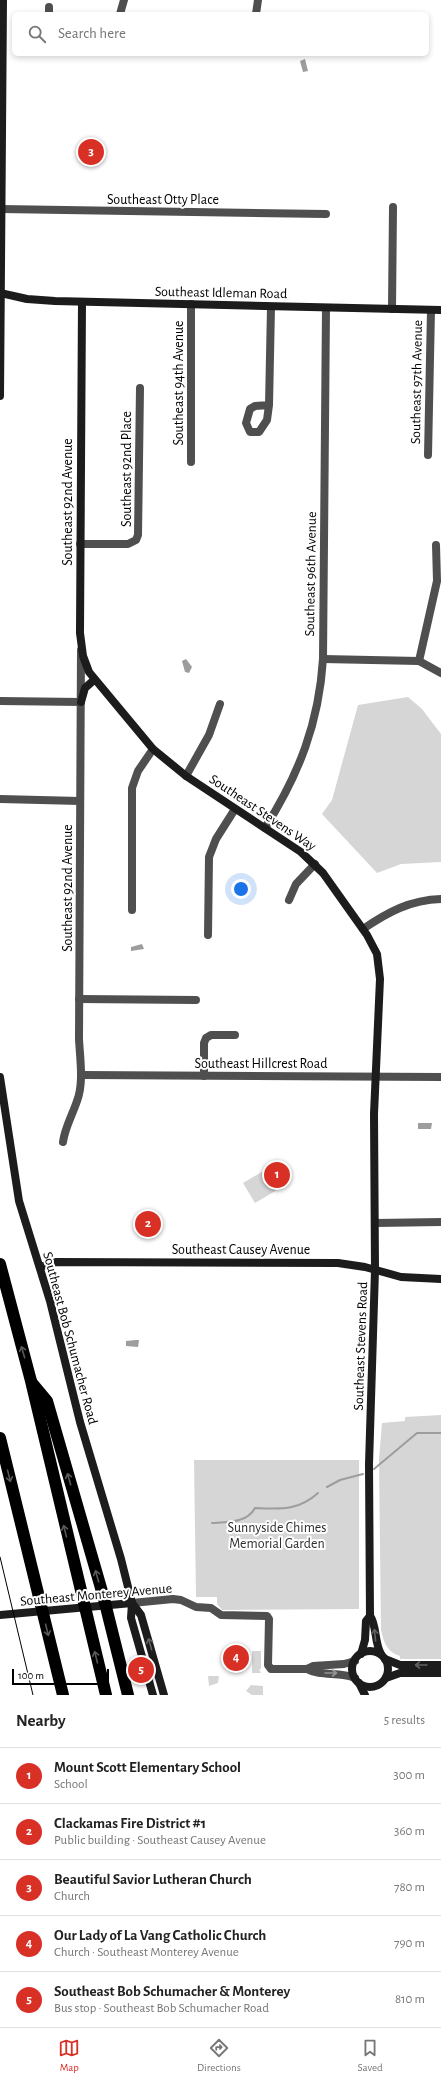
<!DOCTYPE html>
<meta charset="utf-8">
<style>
:root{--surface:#fff;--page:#f2f2f2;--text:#222;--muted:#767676;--line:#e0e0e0;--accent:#d93025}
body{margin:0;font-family:"Alegreya Sans",sans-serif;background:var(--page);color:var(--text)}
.scale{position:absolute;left:12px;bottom:10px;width:97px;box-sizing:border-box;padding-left:4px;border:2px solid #000;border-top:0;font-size:11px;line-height:14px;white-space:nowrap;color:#000;-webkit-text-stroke:3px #fff;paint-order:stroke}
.you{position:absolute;left:241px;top:889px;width:14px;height:14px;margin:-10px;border:3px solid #fff;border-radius:50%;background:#1a73e8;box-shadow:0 0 0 6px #1a73e833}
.badge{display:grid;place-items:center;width:26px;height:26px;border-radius:50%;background:var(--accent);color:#fff;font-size:13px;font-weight:700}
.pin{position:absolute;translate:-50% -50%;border:2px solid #fff;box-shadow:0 1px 4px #0006}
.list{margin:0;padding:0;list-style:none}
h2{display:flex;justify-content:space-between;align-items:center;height:52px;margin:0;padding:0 16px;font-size:17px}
h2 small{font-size:13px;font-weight:400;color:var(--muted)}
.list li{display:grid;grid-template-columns:26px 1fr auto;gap:12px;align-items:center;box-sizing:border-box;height:56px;padding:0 16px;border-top:1px solid var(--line)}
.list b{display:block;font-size:15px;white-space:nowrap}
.list p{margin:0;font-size:13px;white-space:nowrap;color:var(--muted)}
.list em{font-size:13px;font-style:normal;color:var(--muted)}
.icon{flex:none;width:22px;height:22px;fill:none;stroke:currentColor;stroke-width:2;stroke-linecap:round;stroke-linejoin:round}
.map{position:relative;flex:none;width:441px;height:1695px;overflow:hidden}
.search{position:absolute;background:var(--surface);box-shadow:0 2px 6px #0003;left:12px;right:12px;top:12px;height:44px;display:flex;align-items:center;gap:10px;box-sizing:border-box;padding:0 14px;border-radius:6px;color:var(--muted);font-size:15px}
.sheet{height:332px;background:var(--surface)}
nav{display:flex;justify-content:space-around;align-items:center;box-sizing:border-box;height:56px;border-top:1px solid var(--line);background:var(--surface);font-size:11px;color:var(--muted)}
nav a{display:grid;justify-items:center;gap:2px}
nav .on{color:var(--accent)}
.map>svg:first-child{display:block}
.green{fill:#d6d6d6}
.water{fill:#9d9d9d}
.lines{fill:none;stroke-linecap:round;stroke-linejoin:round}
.stream{stroke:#9d9d9d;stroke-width:2}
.street{stroke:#4f4f4f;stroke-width:8}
.secondary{stroke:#1c1c1c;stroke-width:8}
.highway{stroke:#000;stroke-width:12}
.tram{stroke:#000;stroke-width:1}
.oneway{stroke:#595959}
.oneway2{stroke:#606060}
.oneway3{stroke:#959595}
.labels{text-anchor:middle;stroke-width:4;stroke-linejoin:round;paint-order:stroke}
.street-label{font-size:14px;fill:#000;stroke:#fff}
.park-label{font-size:14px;fill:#2d2d2d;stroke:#fff}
</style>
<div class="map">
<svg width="441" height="1695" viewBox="0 0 441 1695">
<rect width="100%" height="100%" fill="#fff"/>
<g class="green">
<polygon points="408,697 422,709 441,734 441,862 401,864 377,873 322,814 332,800 358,705"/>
<polygon points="265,1170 277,1190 255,1203 243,1183"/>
<path d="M441 1415V1659H400V1656C387 1652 384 1643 381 1630L379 1459 382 1423 405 1421V1417Z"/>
<polygon points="194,1460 359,1460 359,1609 222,1610 217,1604 217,1597 196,1597"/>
<polygon points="261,1651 261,1669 259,1669 261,1673 252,1673 252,1651"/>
<polygon points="208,1676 219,1676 218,1683 209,1686"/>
<polygon points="251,1685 263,1686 263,1695 252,1695 246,1691"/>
</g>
<g class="water">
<polygon points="305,59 308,71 303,72 300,61"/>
<polygon points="186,659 192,667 189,673 185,672 182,661"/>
<polygon points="142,944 144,949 131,951 131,947"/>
<polygon points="418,1123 432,1123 431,1129 418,1129"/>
<polygon points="136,1340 139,1340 138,1347 126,1346 126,1341"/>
</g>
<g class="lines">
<g class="stream">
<polyline points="374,1469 417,1433 441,1433"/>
<polyline points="327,1487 340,1480 363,1474"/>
<path d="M212 1523C228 1522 247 1523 255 1508 281 1509 298 1511 318 1493"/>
</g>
<g class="street">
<polyline points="49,7 49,14"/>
<polyline points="120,14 124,0"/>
<polyline points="256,14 258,0"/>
<polyline points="1,209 326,214"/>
<polyline points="392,309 393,207"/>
<polyline points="269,405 255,406 250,409 246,423 250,432 259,432 267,420 269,405 271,307"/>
<polyline points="428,455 431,310"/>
<polyline points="191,462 191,304"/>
<polyline points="80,544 128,544 136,540 138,535 140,388"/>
<polyline points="323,659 419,661 441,673"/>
<polyline points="419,661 437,581 436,545"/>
<polyline points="0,701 81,702"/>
<polyline points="186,776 209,735 220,704"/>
<polyline points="0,799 80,801"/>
<path d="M265 828C299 774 319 723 323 659L326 308"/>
<polyline points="289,900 296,884 315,864"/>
<polyline points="132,910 132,788 138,771 153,749"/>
<path d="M363 929C388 912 410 900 441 899"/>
<polyline points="208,935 209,857 216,839 235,809"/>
<polyline points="79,999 196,1000"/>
<polyline points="81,1075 441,1077"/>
<polyline points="204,1076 204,1043 206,1038 211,1035 235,1035"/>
<path d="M63 1142C65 1127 72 1116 77 1101 84 1083 80 1059 79 1039L81 650"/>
<polyline points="376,1223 441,1222"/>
<polyline points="132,1603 173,1599 181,1600 196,1607 211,1608 221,1615 267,1616 269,1619 268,1665 271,1669 307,1669 313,1666 344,1664 355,1661"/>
<path d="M307 1669C321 1677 339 1671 355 1678"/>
</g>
<g class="secondary">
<polyline points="0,293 27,299 55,301 441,310"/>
<path d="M82 302 80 633 83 656 89 672 153 749 186 776 301 852 323 873 367 935 377 954 380 979 374 1114 375 1270 369 1464 370 1616C377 1625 374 1642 381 1654"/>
<polyline points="0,396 3,0"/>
<polyline points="81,702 85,688 94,680"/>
<polyline points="0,1077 19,1201 50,1301 80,1422 121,1559 132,1603 131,1618 153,1695"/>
<polyline points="40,1267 56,1262 338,1263 365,1267 401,1277 441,1279"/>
<polyline points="132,1603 141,1615 164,1695"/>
<polyline points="0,1615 132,1603"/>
<circle cx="370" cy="1669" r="18"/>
<polyline points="361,1654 365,1640 366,1621 370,1616"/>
<polyline points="385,1659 400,1665 441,1665"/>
<polyline points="386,1678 400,1673 441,1673"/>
<polyline points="359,1683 365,1695"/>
</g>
<g class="highway">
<polyline points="0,1264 31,1381 106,1695"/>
<polyline points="32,1383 47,1401 103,1595 128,1695"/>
<polyline points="0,1438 63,1695"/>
</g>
<polyline class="tram" points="0,1557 33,1695"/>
</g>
<defs><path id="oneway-shaft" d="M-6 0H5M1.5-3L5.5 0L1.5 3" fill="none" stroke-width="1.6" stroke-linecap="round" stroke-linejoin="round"/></defs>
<g class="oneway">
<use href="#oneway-shaft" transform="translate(23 1352) rotate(-106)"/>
<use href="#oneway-shaft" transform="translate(9 1476) rotate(76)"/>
<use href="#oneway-shaft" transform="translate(69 1479) rotate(-106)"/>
<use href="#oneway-shaft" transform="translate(65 1531) rotate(-104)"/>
<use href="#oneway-shaft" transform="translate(97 1576) rotate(-106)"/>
<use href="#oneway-shaft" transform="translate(47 1630) rotate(76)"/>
<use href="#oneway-shaft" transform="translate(96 1657) rotate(-104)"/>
</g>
<g class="oneway2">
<use href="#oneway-shaft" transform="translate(375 1635) rotate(-96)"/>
<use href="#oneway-shaft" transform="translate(150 1644) rotate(-106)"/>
<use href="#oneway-shaft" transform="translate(421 1665) rotate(180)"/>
</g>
<use class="oneway3" href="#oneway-shaft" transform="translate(331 1673)"/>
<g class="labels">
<g class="street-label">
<text x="163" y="204">Southeast Otty Place</text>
<text transform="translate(221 292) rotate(1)" y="5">Southeast Idleman Road</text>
<text transform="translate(416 382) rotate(-89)" y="5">Southeast 97th Avenue</text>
<text transform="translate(178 383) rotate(-90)" y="5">Southeast 94th Avenue</text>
<text transform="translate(126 469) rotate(-90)" y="5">Southeast 92nd Place</text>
<text transform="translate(67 502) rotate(-90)" y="5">Southeast 92nd Avenue</text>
<text transform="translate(310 574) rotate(-89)" y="5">Southeast 96th Avenue</text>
<text transform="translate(263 812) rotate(34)" y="5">Southeast Stevens Way</text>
<text transform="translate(67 888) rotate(-90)" y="5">Southeast 92nd Avenue</text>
<text x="261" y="1068">Southeast Hillcrest Road</text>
<text x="241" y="1254">Southeast Causey Avenue</text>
<text transform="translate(71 1338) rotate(75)" y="5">Southeast Bob Schumacher Road</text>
<text transform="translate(360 1346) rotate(-88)" y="5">Southeast Stevens Road</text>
<text transform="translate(96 1594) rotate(-5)" y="5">Southeast Monterey Avenue</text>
</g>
<g class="park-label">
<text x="277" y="1532">Sunnyside Chimes<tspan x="277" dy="16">Memorial Garden</tspan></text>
</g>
</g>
</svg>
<div class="scale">100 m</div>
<div class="you"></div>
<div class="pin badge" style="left:277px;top:1175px">1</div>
<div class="pin badge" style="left:148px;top:1224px">2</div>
<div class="pin badge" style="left:91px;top:152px">3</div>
<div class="pin badge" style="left:236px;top:1658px">4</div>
<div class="pin badge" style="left:141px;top:1670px">5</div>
<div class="search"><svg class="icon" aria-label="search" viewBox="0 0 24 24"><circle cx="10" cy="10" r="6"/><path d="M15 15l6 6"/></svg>Search here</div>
</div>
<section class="sheet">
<h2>Nearby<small>5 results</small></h2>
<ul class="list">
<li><span class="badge">1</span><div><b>Mount Scott Elementary School</b><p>School</p></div><em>300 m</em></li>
<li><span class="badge">2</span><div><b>Clackamas Fire District #1</b><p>Public building · Southeast Causey Avenue</p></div><em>360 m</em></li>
<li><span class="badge">3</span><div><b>Beautiful Savior Lutheran Church</b><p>Church</p></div><em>780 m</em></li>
<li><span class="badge">4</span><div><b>Our Lady of La Vang Catholic Church</b><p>Church · Southeast Monterey Avenue</p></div><em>790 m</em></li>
<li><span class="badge">5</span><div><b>Southeast Bob Schumacher &amp; Monterey</b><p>Bus stop · Southeast Bob Schumacher Road</p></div><em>810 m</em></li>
</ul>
</section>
<nav>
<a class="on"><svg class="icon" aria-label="map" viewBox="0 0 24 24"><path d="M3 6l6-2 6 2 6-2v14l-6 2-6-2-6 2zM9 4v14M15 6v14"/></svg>Map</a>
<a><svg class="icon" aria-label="directions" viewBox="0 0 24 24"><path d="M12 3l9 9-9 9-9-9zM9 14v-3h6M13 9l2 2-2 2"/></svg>Directions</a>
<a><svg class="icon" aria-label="saved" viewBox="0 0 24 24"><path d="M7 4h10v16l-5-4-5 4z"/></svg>Saved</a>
</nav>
